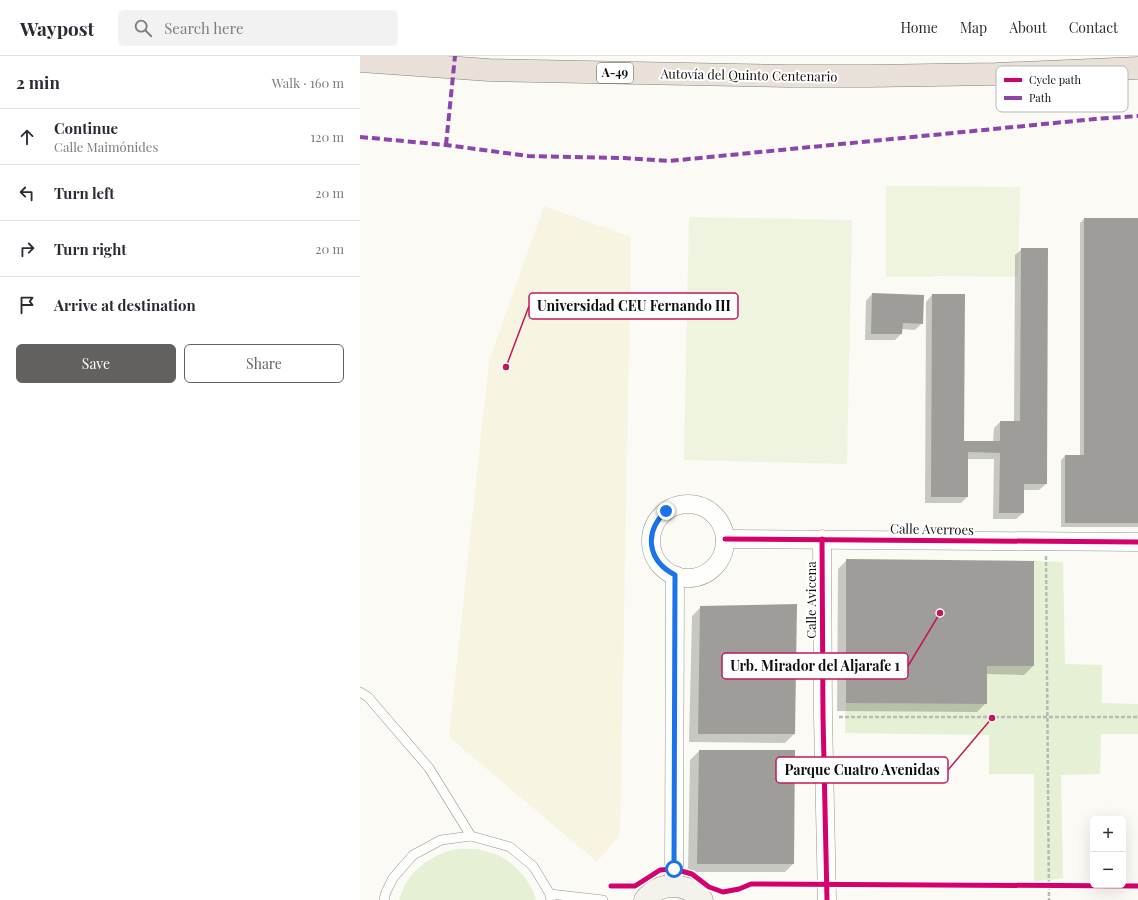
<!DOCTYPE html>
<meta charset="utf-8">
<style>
:root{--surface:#fff;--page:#f2f2f3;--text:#2b2b33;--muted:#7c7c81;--line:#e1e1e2;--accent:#62615f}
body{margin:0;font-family:"Playfair Display",serif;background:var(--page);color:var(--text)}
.controls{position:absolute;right:12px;bottom:12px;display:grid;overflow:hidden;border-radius:6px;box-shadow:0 4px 16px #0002}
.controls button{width:36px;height:36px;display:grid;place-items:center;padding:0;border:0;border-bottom:1px solid var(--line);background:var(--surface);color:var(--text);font:20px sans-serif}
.stop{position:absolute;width:12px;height:12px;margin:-9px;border:3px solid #1a73e8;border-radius:50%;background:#fff}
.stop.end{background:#1a73e8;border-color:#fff;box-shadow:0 1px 4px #0008}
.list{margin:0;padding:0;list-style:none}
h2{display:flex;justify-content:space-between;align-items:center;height:52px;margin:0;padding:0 16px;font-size:17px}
h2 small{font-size:13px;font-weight:400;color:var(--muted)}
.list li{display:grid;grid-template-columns:26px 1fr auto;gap:12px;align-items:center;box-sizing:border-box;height:56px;padding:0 16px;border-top:1px solid var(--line)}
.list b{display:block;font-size:15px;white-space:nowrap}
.list p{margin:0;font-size:13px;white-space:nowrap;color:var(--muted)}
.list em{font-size:13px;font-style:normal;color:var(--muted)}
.actions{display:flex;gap:8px;padding:12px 16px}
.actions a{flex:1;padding:9px 0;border:1px solid var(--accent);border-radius:6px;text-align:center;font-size:14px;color:var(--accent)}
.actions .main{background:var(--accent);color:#fff}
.icon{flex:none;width:22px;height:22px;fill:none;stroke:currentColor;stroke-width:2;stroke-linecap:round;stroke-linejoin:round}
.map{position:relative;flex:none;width:778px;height:844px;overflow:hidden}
header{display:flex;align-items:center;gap:24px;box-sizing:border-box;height:56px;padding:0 20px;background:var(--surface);border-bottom:1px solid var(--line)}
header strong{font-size:19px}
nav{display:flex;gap:22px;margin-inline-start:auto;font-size:14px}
.search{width:280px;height:36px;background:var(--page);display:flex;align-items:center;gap:10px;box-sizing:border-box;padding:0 14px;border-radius:6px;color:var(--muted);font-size:15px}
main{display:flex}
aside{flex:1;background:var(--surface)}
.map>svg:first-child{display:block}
.farmland{fill:#f7f4e1}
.green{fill:#e6f0d5}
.pitch{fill:#eef4df}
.shadow{fill:#0003}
.building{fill:#9f9d9a}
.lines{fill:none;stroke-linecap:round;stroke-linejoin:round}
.lane-casing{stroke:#959592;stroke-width:10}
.street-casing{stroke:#959592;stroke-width:19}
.secondary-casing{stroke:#8c8b89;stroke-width:23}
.highway-casing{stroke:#83827f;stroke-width:23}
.path{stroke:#b9b9b8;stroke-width:2.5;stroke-dasharray:4 2;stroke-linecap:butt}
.lane{stroke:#fefefd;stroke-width:9}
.street{stroke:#fefefd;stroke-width:18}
.secondary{stroke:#f4f3eb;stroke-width:22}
.highway{stroke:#e9e0d7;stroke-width:22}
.quiet{stroke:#8e44ad;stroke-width:4;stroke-dasharray:8 4;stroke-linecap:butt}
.cycleway-casing{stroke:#fff;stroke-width:8}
.cycleway{stroke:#d6006c;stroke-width:5}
.route{stroke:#1a73e8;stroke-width:5}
.labels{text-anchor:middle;stroke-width:4;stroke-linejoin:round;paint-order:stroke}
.shield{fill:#fff;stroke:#575757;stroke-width:1}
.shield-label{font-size:12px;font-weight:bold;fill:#0f0f0f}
.street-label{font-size:13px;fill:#0f0f0f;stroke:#fff}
.key{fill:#fff;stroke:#b7b7b7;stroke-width:1}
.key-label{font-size:11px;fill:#0f0f0f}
.leader{fill:none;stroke:#c2185b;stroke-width:1.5}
.callout-dot{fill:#c2185b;stroke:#fff;stroke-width:1.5}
.callout{fill:#fff;stroke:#c2185b;stroke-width:1.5}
.callout-label{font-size:14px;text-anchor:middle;font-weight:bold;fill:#0f0f0f}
</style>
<header>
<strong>Waypost</strong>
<div class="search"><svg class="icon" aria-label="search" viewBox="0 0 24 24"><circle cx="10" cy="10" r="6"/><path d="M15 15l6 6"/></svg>Search here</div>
<nav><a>Home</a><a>Map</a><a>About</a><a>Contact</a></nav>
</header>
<main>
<aside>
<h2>2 min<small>Walk · 160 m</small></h2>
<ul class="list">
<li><svg class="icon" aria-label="ahead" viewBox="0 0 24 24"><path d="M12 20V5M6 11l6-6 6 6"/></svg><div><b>Continue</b><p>Calle Maimónides</p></div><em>120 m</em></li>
<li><svg class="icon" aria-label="left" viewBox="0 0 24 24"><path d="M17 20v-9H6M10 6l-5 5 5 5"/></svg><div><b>Turn left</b></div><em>20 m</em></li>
<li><svg class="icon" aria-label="right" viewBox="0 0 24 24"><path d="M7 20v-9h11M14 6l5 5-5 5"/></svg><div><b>Turn right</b></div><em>20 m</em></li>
<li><svg class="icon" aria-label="arrive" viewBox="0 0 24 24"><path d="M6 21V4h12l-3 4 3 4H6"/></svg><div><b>Arrive at destination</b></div></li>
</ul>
<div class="actions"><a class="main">Save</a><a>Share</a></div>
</aside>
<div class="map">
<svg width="778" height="844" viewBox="0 0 778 844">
<rect width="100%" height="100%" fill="#fbfaf4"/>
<polygon class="farmland" points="184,150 271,181 260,779 237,806 89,681 129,305"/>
<g class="green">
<polygon points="674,505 703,506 705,608 742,609 742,647 778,648 778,678 741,678 740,718 701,719 703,822 674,826 674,718 629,718 629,679 485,677 486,647 626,648 627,610 674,610"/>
<path d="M118 793C126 796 135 797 142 801 157 810 172 827 176 844H39C46 818 68 800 93 794 101 792 110 793 118 793Z"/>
</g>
<g class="pitch">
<polygon points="526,130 660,131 658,221 574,220 574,221 526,221"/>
<polygon points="329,161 492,164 487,408 324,404"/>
</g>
<g class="shadow">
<polygon points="724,163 778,163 778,471 701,471 701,404 705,400 720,400 720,167"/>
<polygon points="662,193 686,428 679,434 663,434 663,457 656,463 633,463 634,403 607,403 607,441 601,447 565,447 566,246 572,239 603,386 633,386 634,372 640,366 654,366 655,199"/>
<polygon points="512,238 562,267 555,274 541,273 541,278 535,284 505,284 506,245"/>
<polygon points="487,504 673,610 664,619 626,618 626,647 617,656 477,655 478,513"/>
<polygon points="341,551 434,678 425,687 329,686 332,560"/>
<polygon points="339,695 434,695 433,808 425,816 328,816 330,704"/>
</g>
<g class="building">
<polygon points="724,162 778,162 778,467 705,467 705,399 724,399"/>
<polygon points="661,192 688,192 687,428 664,428 664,457 639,457 640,397 608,396 608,441 571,441 572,238 605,238 604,385 640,385 640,365 660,365"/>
<polygon points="512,237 564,239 563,268 543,267 542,278 511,278"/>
<polygon points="486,503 674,505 674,610 627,610 627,648 486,647"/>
<polygon points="437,548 435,678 338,678 340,550"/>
<polygon points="339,694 435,694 434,808 337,808"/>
</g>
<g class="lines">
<g class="lane-casing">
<g id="lane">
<polyline points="0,636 8,641 69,712 111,780"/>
<polyline points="190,838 243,844"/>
<polyline points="24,844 26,836 33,822 53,799 81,784 111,780 150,791 173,810 190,838 191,844"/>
</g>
</g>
<g class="street-casing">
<g id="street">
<circle cx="328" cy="485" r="37"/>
<polyline points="365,483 778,486"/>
<polyline points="462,483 463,660 467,844"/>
<polyline points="314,829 315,519"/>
</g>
</g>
<g class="secondary-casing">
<path id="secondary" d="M285 844C299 825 328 826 342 844"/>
</g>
<g class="highway-casing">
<polyline id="highway" points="0,5 129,14 427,20 510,20 636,18 778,12"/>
</g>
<g class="path">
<polyline points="686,500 689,844"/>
<polyline points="479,661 778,661"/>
</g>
<use href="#lane" class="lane"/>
<use href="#street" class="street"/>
<use href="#secondary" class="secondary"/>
<use href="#highway" class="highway"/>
<g class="quiet">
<polyline points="0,81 86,89 168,100 264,102 309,105 735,63 778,60"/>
<polyline points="86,89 95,0"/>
</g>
<g class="cycleway-casing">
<g id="cycleway">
<polyline points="365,483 778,486"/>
<polyline points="462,483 463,660 467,844"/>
<polyline points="251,830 275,830 300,814 314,813 332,818 349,831 363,836 379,833 391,828 778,830"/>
</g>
</g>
<use href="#cycleway" class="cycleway"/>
</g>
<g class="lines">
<path class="route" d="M306 455C283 477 288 505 315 519L314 813"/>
</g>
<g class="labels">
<rect class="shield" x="237" y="7" width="36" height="20" rx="3"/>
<g class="shield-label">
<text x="255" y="21">A-49</text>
</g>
<g class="street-label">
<text transform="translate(389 19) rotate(1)" y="5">Autovía del Quinto Centenario</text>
<text transform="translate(572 473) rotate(1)" y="5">Calle Averroes</text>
<text transform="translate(451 544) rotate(-90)" y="5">Calle Avicena</text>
</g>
</g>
<rect x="636" y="10" width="132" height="46" rx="6" class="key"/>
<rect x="644" y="22" width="18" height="4" fill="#d6006c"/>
<rect x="644" y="40" width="18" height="4" fill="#8e44ad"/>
<g class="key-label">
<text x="669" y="28">Cycle path</text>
<text x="669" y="46">Path</text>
</g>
<path class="leader" d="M146 311L169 250M580 557L548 610M632 662L588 714"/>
<g class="callout-dot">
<circle cx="146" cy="311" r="4"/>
<circle cx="580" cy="557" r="4"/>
<circle cx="632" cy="662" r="4"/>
</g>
<g class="callout">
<rect x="169" y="237" width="209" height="26" rx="4"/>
<rect x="362" y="597" width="186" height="26" rx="4"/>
<rect x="416" y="701" width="172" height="26" rx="4"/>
</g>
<g class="callout-label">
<text x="274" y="255">Universidad CEU Fernando III</text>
<text x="455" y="615">Urb. Mirador del Aljarafe 1</text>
<text x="502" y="719">Parque Cuatro Avenidas</text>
</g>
</svg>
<div class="controls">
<button>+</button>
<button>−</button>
</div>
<div class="stop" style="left:314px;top:813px"></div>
<div class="stop end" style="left:306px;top:455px"></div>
</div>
</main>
